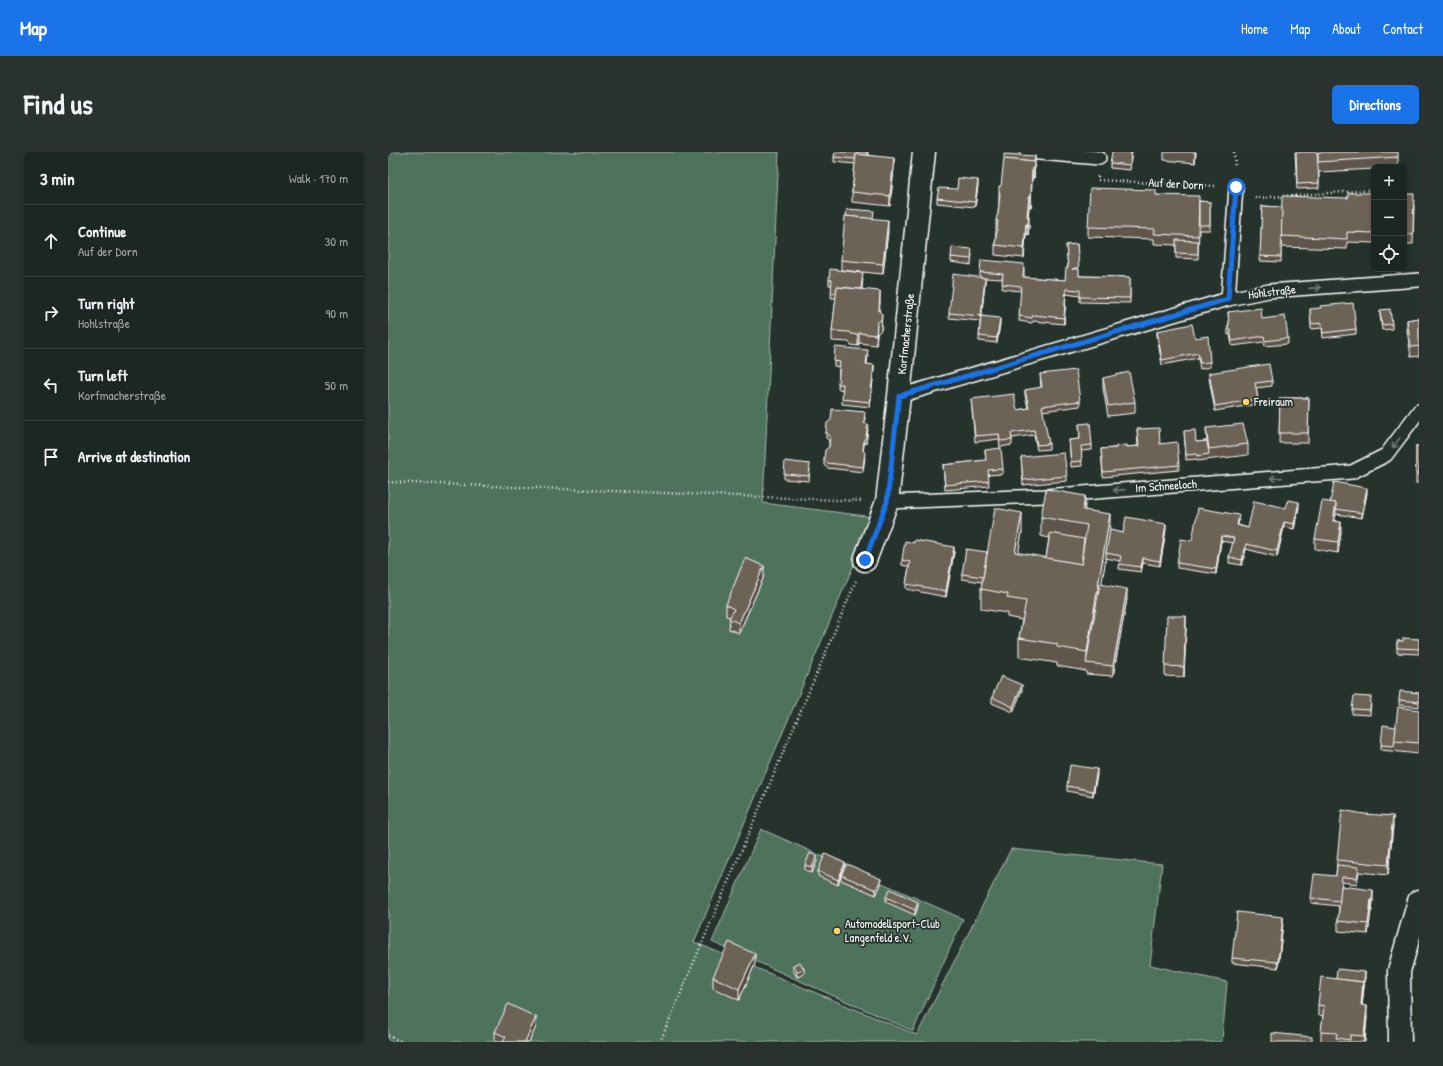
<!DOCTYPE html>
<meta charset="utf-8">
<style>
:root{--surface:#1c2622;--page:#29322f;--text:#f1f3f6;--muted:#a0a5a5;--line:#3a4340;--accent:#1a73e8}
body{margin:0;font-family:"Patrick Hand",sans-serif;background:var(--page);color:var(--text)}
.controls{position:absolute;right:12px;top:12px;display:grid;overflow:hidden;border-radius:6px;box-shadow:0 2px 6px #0003}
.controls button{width:36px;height:36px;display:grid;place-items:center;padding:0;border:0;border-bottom:1px solid var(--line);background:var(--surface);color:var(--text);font:20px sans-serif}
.stop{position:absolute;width:12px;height:12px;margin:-9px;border:3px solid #1a73e8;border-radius:50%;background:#fff}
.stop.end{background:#1a73e8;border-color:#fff;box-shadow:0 1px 4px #0008}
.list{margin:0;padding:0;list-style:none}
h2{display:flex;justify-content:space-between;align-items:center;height:52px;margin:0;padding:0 16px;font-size:17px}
h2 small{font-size:13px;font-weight:400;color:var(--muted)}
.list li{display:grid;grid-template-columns:26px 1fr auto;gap:12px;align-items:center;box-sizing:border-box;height:72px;padding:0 16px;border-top:1px solid var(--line)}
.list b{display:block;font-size:15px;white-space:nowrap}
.list p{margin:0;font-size:13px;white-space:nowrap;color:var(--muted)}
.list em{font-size:13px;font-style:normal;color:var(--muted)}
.icon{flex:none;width:22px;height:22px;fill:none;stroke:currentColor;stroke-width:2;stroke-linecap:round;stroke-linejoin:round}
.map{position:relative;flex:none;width:1031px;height:890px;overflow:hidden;border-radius:6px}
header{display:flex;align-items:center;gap:24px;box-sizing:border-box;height:56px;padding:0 20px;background:var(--accent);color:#fff}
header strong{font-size:19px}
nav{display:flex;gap:22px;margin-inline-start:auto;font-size:14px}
.intro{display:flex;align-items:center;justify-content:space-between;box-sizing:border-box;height:96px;padding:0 24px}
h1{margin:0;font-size:28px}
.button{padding:10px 18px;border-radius:6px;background:var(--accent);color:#fff;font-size:14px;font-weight:700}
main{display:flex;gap:24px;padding:0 24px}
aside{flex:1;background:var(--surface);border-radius:6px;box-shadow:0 2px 6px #0003}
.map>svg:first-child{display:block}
.green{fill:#4f725d;stroke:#a7b8ae}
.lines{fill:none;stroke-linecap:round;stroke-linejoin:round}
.lane-casing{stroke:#fff;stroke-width:16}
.street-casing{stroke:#fff;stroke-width:25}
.path{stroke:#fff;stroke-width:2.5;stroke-dasharray:1 3;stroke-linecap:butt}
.lane{stroke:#26332d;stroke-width:13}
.street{stroke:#26332d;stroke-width:22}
.wall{fill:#5e544b;stroke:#fff}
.shaded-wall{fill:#4c453d;stroke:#fff}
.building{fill:#6d6257;stroke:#fff}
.oneway{stroke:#727a76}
.route{stroke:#1a73e8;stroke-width:5}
.poi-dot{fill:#ffd166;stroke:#26332d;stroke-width:1.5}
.labels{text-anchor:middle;stroke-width:3.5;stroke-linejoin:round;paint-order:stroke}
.street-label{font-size:12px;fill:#fff;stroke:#26332d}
.poi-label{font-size:12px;fill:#fff;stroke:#26332d;text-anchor:start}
</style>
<header>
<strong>Map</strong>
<nav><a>Home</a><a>Map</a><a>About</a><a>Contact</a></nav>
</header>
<div class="intro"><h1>Find us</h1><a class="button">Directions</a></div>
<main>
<aside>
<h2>3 min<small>Walk · 170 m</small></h2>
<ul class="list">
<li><svg class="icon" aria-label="ahead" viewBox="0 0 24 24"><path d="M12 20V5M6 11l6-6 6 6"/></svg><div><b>Continue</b><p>Auf der Dorn</p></div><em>30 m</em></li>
<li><svg class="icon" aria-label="right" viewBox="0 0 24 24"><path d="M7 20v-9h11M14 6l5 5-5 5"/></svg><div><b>Turn right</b><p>Hohlstraße</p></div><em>90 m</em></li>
<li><svg class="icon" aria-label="left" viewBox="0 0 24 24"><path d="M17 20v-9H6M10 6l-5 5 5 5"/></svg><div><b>Turn left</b><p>Korfmacherstraße</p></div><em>50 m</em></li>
<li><svg class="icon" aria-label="arrive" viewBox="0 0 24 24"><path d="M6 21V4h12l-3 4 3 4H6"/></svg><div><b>Arrive at destination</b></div></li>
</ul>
</aside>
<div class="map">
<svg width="1031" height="890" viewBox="0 0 1031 890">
<rect width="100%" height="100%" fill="#26332d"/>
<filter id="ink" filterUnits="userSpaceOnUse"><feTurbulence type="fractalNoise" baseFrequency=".025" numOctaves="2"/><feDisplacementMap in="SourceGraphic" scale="8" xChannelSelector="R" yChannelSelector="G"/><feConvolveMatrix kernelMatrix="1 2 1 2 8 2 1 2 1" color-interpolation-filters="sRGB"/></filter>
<g filter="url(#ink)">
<g class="green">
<polygon points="0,0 391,0 375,351 486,365 306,790 529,883 623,697 774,712 762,813 839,830 834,890 0,890"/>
<polygon points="373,677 575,767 525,879 324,790"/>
</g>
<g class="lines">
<g class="lane-casing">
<g id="lane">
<polyline points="639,0 711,6"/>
<polyline points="840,147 848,35"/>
<polyline points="511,244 840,147 881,139 1031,128"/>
<polyline points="499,350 657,344 964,320 998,303 1031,259"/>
</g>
</g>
<g class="street-casing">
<g id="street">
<polyline points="477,408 499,350 511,244 536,0"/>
<polyline points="1012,890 1011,819 1031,749"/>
</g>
</g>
<g class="path">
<polyline points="846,0 847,16"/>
<polyline points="710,24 710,28 829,34"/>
<polyline points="867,46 986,38"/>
<polyline points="0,330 475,349"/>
<polyline points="0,884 15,890"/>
<polyline points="272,890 468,429"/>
</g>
<use href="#lane" class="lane"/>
<use href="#street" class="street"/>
</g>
<g class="wall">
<polygon points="480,0 480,3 506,16 502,54 464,50 464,40 467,12 446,10 446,5"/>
<polygon points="744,0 742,18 722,16 722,11"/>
<polygon points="776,0 808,0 807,11 776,8"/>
<polygon points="907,0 1010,5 1010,15 986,15 986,17 931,20 931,36 909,37"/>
<polygon points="647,10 646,26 644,26 643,55 641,55 640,65 641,75 640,83 638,82 636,106 607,103 607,93 608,79 608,69 610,62 611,51 611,40 613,34"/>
<polygon points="590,33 587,55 549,51 549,46 569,37"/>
<polygon points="986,41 986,91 959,90 959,97 893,95 893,92 893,110 872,109 874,54 894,55 960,46"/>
<polygon points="1016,42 1026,53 1025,92 1016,92"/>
<polygon points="768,43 811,49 822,50 822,78 811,78 810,107 788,106 788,93 766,92 766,87 700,85 700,75"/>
<polygon points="486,67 500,79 495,122 453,118 453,108"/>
<polygon points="689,92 691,124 742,125 742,151 692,150 692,144 678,142 676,172 645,169 644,171 631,169 633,139 614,137 615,127 596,126 597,131 593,164 612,171 609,191 591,189 592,169 561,166 561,161 592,125 592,120 636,117 636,125 677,128 680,116 678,93"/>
<polygon points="584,102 583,113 563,110 563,105"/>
<polygon points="475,126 474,137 492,149 491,160 494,173 493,178 489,182 488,193 471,191 470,194 463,193 461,190 444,189 444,179 448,146 443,146 444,133 441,133 441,128"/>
<polygon points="922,157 968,177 968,182 935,186 934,176 923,177"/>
<polygon points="992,158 1004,172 1004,177 994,178 992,164"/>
<polygon points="840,160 874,167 900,186 900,192 877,194 876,190 844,194 842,182 840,183 840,173 841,173"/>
<polygon points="1031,166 1031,204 1023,205 1019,178 1019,168"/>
<polygon points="769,179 807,186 822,210 822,215 812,217 810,206 774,213 769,184"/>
<polygon points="480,203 479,212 486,218 482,255 454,252 455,238 450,237 451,215 446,214 446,209"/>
<polygon points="821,221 884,229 884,234 868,236 870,247 870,252 827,259 821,226"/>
<polygon points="652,222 692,249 692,254 654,259 661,292 661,297 649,298 646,283 624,286 624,293 612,295 611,287 587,290 583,247 629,258 640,256 637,243 637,238 653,236"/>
<polygon points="715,226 747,250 747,261 720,264 715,236"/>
<polygon points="892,246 921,246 920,291 891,291"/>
<polygon points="477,265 477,271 480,277 478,291 476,292 475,299 477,306 475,320 439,316 436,313 436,307 441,295 441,289 438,286 438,280"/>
<polygon points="691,272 704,293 704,298 693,299 694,314 683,315 681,288 692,287"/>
<polygon points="818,276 860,292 860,303 809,309 809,307 798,308 796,279 808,290 819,289"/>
<polygon points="749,277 772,292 791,313 791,318 715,325 713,297 750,294"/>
<rect x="1028" y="294" width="3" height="37"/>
<polygon points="597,298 615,317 615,322 600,323 601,334 557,338 555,313 598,308"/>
<polygon points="633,305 679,324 679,329 635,333"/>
<polygon points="422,317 421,329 396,327 396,322"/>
<polygon points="979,341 974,366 948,362 947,369 953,380 950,401 927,397 927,387 942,351"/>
<polygon points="911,355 906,377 896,375 889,405 858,397 854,413 841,411 841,405 845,391 833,389 828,422 789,416 789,411 804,389 851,368 850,373 860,376 898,356"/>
<polygon points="697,358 722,378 735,381 778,377 772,414 755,411 753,420 731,417 732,409 718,406 713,433 739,447 725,524 698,522 698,519 669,514 669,511 631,505 631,486 634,468 619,465 619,461 593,457 593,437 594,430 574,427 574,422 599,400 634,380 630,401 658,406 661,386 653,384 653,365"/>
<polygon points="526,391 566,400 558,445 518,437 518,432 521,415 514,413 514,408"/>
<polygon points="376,424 351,481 341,477 342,465 338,464 338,453"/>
<polygon points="798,475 796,525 777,524 777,514"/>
<polygon points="1031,487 1031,502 1009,501 1009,489 1015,489"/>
<polygon points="634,538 625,560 604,551 604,545"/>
<polygon points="1031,541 1031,555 1011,553 1011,548"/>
<polygon points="983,550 982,563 964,562 964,557"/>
<polygon points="1031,558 1031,602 993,598 993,593 1008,575"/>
<polygon points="709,623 705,644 679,639 679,634"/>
<polygon points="1005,674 1000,723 971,720 969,732 954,730 954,734 985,748 984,759 983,759 980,782 950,779 950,769 951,754 923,751 923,746 948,724 949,708"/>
<polygon points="429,709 424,721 417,718 417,713"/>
<polygon points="457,715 493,732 488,743 453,728 453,724 450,733 430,724 430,719"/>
<polygon points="498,745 530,755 527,763 498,750"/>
<polygon points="895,770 890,816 844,811 844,806"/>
<polygon points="367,812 351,848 325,836 325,825"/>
<polygon points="405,813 416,822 409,825 405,818"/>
<polygon points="977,825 974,854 979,865 977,890 933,890 933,880 935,864 930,863 930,853 948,827"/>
<polygon points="148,875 141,890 107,890 107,880"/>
</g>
<g class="shaded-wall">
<polygon points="807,0 808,0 807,11"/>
<polygon points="647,4 647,10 646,26 646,16"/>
<polygon points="506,6 506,16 502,54 502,44"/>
<polygon points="644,16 644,26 643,55 643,44"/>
<polygon points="590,28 590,33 587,55 587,50"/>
<polygon points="641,44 641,55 639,75 639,65"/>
<polygon points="641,65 641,75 640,83 640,72"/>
<polygon points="500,68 500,79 495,122 495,112"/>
<polygon points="638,72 638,82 636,106 636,96"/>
<polygon points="597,126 597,131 593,169 593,164"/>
<polygon points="678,137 678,142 676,172 676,166"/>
<polygon points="492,139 492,149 491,169 491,159"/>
<polygon points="494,162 493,178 489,182 488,193 489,171"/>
<polygon points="612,166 612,171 609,191 609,186"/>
<polygon points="471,181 471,191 470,194 470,183"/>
<polygon points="486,213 486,218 482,255 482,250"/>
<polygon points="480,272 478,291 476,292 475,303 476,287"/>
<polygon points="979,336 979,341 974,366 974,361"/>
<polygon points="697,344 697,363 695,358"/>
<polygon points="911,350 911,355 906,377 906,372"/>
<polygon points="948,351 948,362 945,379 945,369"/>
<polygon points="634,361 634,380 628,414 627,400"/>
<polygon points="722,362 722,381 718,401 718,406 700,512 699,511 699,500"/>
<polygon points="896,370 896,375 889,405 889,399"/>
<polygon points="953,370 953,380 950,401 950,390"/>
<polygon points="778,372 778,377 772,414 772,409"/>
<polygon points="833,384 833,389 828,422 828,417"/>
<polygon points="858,392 858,397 854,413 854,408"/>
<polygon points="566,395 566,400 558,445 558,439"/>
<polygon points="755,406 755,411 753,420 753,415"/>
<polygon points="376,414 376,424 351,481 351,471"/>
<polygon points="739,437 739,447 725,524 725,514"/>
<polygon points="798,464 798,475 796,525 796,515"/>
<polygon points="634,533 634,538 625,560 625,555"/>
<polygon points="709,617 709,623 705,644 705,639"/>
<polygon points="1005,664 1005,674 1000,723 1000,713"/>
<polygon points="429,704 429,709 424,721 424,716"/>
<polygon points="457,711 457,716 453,723 450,733 450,728"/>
<polygon points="493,727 493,732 488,743 488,738"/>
<polygon points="985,738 985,748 984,759 984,749"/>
<polygon points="983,748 983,759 980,782 980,772"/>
<polygon points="530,750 530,755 527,763 527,758"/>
<polygon points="895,765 895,770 890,816 890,810"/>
<polygon points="367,802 367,812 351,848 351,837"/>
<polygon points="416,817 416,822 409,825 409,820"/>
<polygon points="977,820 977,825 973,864 973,853"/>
<polygon points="979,854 979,865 976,890 976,884"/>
<polygon points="148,865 148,875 141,890 137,890"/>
</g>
<g class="building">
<polygon points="447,0 479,0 479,3 468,2 467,7 446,5"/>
<polygon points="724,0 743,0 742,13 722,11"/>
<polygon points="908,0 929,0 931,31 909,32"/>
<polygon points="930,0 1010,0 1010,5 930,10"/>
<polygon points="468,2 506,6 502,44 464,40"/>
<polygon points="616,2 647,4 646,15 646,10 616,7"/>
<polygon points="616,7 646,10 646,16 644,16 643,44 641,44 639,65 641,65 640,72 638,72 636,96 607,93 610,69 608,69 609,64 610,62 612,41 611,40 611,34 613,34"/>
<polygon points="570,26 590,28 587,50 549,46 551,36 569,37"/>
<polygon points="702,36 768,38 768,43 811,44 810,84 766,82 767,77 700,75"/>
<polygon points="960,41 986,41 986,81 959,80 959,87 893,84 894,44 960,46"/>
<polygon points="1016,42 1026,42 1025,82 1016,82"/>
<polygon points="811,49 822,50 822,73 811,73"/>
<polygon points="874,54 894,55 893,105 872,104"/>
<polygon points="459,57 486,59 485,67 458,64"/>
<polygon points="457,64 500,68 495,112 453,108"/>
<polygon points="788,88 810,89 810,102 788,101"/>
<polygon points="689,92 691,115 684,117 691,117 691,124 742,125 742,146 692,145 692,138 678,137 676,166 645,163 644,166 631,164 633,134 614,132 615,122 592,120 593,108 616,110 636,112 635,125 677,128 678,116 680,116 678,93"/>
<polygon points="564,95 584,97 583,107 563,105"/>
<polygon points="442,117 475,121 473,137 449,135 448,141 443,141 444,128 441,128"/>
<polygon points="565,122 597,126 593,164 561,161"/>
<polygon points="449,135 492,139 491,159 494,162 493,168 489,171 488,183 471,181 470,183 463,182 461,180 444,179"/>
<polygon points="965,151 968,177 935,181 934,171 923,172 922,157 933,156 932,154"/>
<polygon points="873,156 874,167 897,164 900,186 877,189 876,184 844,189 842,177 840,177 840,173 841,173 840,160"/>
<polygon points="1002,157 1004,172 994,173 992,158"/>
<polygon points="593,164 612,166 609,186 591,184"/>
<polygon points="1031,166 1031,194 1023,195 1019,168"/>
<polygon points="804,172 807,186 820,184 822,210 812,211 810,201 774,208 769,179"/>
<polygon points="447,195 480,198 478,212 486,213 482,250 454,247 455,232 450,232 452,210 446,209"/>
<polygon points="881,212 884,229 867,231 870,247 827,254 821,221"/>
<polygon points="688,218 692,249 654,254 661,292 649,293 646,278 623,281 624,288 612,289 611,282 587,284 583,247 626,242 629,258 641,256 637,238 654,235 652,222"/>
<polygon points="741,220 747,250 720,254 715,226"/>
<polygon points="892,246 921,246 920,281 891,281"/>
<polygon points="444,257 477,260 476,271 480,272 478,285 476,287 475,298 477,301 475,315 439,311 436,307 437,298 441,295 442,284 438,280 439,271 443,268"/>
<polygon points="702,271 704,293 693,294 694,309 683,310 681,288 692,287 691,272"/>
<polygon points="855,272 860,292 821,297 818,276"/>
<polygon points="771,276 772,292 789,290 791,313 715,320 713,297 728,296 728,294 739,293 739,295 751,294 749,277"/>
<polygon points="807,278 808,290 819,289 821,302 809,304 809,302 798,303 796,279"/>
<rect x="1028" y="294" width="3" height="27"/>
<polygon points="613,296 615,317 600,318 601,329 557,333 555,313 598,308 597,298"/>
<polygon points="676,301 679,324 635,328 633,305"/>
<polygon points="397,309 422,312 421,324 396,322"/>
<polygon points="946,330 979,336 974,361 948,357 948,351 942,351"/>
<polygon points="658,337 697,344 695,358 722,362 699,500 669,495 669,492 631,486 638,449 619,446 620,442 593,437 607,356 634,361 627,400 694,412 695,404 694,404 699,373 653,365"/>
<polygon points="900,348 911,350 906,372 896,370 889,399 858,392 854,408 841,405 846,386 833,384 828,417 789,411 793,387 804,389 810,356 851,363 849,373 860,376 866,349 898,356"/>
<polygon points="934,349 948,351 945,369 953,370 950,390 927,387"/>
<polygon points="738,365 778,372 772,409 755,406 753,415 731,412 733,404 718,401 722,378 735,381"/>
<polygon points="662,381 696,387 694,404 694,412 658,406"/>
<polygon points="526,388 566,395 558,439 518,432 522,410 514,408 517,389 526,391"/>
<polygon points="578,397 599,400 595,425 574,422"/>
<polygon points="357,406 376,414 351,471 341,467 346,457 338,453"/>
<polygon points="712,432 739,437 725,514 698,511"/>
<polygon points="779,464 798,464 796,515 777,514"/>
<polygon points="1015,486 1031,487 1031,497 1009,496 1009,489 1015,489"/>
<polygon points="613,524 634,533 625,555 604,545"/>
<polygon points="1012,539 1031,541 1031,550 1011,548"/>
<polygon points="966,544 983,545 982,558 964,557"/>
<polygon points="1010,555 1031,558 1031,591 1006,589"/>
<polygon points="995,573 1008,575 1006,594 993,593"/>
<polygon points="682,613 709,617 705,639 679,634"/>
<polygon points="954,658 976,662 1005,664 1000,713 949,708"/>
<polygon points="422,701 429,704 424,716 417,713"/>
<polygon points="437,702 457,711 450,728 430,719"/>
<polygon points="459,712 493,727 488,738 453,723"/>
<polygon points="949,713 971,715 969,726 954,725 953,740 952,740 953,740 952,749 923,746 926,722 948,724"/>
<polygon points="953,734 985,738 984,749 983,748 980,772 950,769"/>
<polygon points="502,737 530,750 527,758 498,745"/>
<polygon points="849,760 895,765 890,810 844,806"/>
<polygon points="341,790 367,802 351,837 325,825"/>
<polygon points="412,810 416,817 409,820 405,813"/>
<polygon points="949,817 977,820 975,835 975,830 948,827"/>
<polygon points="933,825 975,830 973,853 979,854 976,884 962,883 962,888 948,886 949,881 933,880 936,854 930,853"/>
<polygon points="120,852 148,865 137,890 115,890 118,885 107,880"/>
<polygon points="884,881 924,885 924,890 884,890"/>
</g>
<defs><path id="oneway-shaft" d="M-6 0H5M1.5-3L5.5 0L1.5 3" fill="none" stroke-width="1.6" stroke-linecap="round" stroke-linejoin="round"/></defs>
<g class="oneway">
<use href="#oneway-shaft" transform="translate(927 136) rotate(-4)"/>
<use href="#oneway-shaft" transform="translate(1008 291) rotate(127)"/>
<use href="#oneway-shaft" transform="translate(888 326) rotate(176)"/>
<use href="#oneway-shaft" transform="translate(731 338) rotate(176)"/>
</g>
</g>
<g class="lines" filter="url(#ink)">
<polyline class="route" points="477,408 499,350 511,244 840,147 848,35"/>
</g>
<g class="poi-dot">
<circle cx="858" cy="250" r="4"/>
<circle cx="449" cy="779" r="4"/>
</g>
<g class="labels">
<g class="street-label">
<text transform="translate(788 32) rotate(3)" y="4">Auf der Dorn</text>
<text transform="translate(884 140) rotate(-7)" y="4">Hohlstraße</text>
<text transform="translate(518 182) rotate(-84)" y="4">Korfmacherstraße</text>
<text transform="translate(778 334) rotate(-4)" y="4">Im Schneeloch</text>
</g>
<g class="poi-label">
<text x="866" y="254">Freiraum</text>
<text x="457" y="776">Automodellsport-Club<tspan x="457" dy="14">Langenfeld e.V.</tspan></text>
</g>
</g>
</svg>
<div class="controls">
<button>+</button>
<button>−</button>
<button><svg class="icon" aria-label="locate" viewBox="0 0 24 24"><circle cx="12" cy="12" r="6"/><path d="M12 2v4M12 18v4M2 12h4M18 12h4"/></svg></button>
</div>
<div class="stop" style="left:848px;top:35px"></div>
<div class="stop end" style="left:477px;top:408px"></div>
</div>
</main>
